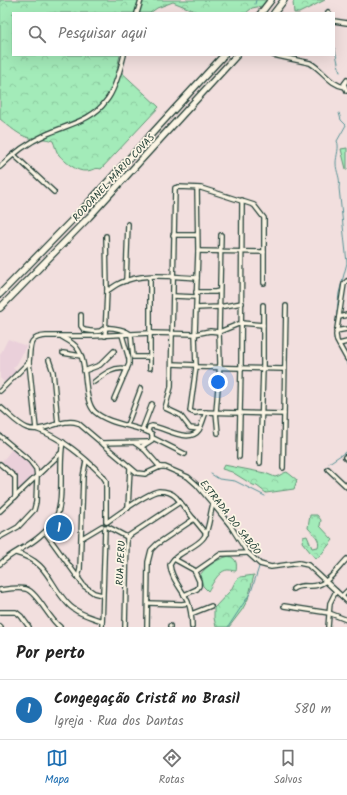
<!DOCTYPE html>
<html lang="pt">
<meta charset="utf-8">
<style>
:root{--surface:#fff;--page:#f6f6f6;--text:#222;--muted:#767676;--line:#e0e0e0;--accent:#1f6fb2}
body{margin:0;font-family:Kalam,sans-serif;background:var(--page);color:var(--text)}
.you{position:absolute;left:218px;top:382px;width:14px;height:14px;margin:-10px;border:3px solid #fff;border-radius:50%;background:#1a73e8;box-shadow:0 0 0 6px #1a73e833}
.badge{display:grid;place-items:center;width:26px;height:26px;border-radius:50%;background:var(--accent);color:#fff;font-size:13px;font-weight:700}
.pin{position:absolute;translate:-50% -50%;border:2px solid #fff;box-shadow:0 1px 4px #0006}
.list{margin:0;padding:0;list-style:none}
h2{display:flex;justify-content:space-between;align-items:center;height:52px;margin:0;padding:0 16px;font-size:17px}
h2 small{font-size:13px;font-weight:400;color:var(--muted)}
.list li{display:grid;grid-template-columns:26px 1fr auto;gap:12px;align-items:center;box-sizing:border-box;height:60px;padding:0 16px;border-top:1px solid var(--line)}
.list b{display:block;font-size:15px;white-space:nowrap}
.list p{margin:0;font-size:13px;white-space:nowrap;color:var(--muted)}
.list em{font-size:13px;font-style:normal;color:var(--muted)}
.icon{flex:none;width:22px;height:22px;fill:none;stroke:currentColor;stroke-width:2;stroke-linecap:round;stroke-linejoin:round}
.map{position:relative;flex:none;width:347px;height:627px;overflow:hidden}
.search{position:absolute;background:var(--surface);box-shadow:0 4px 16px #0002;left:12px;right:12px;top:12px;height:44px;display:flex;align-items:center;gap:10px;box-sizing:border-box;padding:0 14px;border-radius:0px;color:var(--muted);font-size:15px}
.sheet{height:112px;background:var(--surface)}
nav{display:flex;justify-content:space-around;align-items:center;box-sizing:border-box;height:56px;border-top:1px solid var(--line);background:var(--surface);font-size:11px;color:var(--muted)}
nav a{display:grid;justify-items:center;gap:2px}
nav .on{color:var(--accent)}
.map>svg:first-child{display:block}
.built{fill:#ead0da}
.grass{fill:#a3ebb9;stroke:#619476}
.forest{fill:url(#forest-crowns);stroke:#619476}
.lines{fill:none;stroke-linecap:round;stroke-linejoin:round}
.stream{stroke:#579396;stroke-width:1}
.minor-casing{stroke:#1f3d34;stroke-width:6}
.highway-casing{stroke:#1f3d34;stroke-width:8}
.minor{stroke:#fcf5e5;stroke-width:3.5}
.highway{stroke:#fcf5e5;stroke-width:5.5}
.labels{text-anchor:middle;stroke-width:3.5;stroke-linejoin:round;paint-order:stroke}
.street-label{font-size:10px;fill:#1f3d34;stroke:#fcf5e5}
</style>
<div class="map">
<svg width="347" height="627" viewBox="0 0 347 627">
<defs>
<pattern id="forest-crowns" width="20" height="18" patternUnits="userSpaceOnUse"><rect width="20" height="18" fill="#a3ebb9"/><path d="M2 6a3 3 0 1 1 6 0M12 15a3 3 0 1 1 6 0" fill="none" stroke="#8ccaa0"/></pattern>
</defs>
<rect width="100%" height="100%" fill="#f2dfde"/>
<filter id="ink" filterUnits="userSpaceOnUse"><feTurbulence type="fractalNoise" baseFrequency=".025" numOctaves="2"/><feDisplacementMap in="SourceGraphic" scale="8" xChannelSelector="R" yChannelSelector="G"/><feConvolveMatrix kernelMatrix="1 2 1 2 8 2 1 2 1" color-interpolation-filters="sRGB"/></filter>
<g filter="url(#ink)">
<g class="built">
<polygon points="8,339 26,346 17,364 13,368 17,372 5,383 0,378 0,355"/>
<polygon points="12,449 30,464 34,471 32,479 18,491 16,490 17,478 15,475 0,464"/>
</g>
<g class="grass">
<polygon points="347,148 347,169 346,169 341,149"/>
<path d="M229 556C237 559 237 564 236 571 233 571 231 570 229 570 219 569 212 585 208 591L203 586 200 575C207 565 218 559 229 556Z"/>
</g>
<g class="forest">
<path d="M0 0H266L262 6 252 8 246 13H200L173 2 157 8 150 13H13V55H120L117 68 159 107 101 169C95 167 92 171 86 171 77 172 65 162 59 155 56 152 55 145 53 141 45 138 38 139 30 138 19 136 9 126 0 119Z"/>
<polygon points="295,0 325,0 299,13 294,13 293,2"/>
<path d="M224 465 265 473 275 477C280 476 282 473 287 472L297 480 294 489 266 493 257 486 253 485 232 472 222 469Z"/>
<path d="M310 515H317L321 520 320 526 333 540 319 557 315 558 302 542 303 537 307 536 312 548 318 547C321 539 313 534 308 528Z"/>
<polygon points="254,575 248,599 242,610 229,627 216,627 214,618 214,608 231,590 236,580 240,577"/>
</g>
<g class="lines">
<g class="stream">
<polyline points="255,4 256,0"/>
<polyline points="334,45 340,72"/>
<path d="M336 342 334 339 339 293 347 263 339 188C341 177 336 173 336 163 336 156 340 147 337 141L346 125 341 120 339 113"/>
<polyline points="346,360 347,365"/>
<polyline points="329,463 347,451"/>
<polyline points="211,474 219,479 235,481 265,496"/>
<polyline points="228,627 251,592 259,567"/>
</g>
<g class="minor-casing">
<g id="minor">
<polyline points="328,12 329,13"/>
<polyline points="137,13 141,0"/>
<polyline points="334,21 347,23"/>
<path d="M273 55 310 63C323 70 330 85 345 87"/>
<polyline points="347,80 344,84 347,91"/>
<polyline points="13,154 54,192"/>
<path d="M0 167C14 153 27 143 45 135 66 125 92 121 106 101 114 92 121 67 124 55"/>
<polyline points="197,188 198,251 195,334 196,367 190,411 195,413 200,412 284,414"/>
<polyline points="173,235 197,235"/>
<polyline points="198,251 264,252"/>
<polyline points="126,281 128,224"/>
<polyline points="347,281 344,284 336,335 337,341 347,359"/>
<path d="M107 291C111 289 115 285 120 283 143 272 172 277 197 278"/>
<polyline points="196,292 215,292 219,291"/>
<polyline points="173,296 196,297"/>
<polyline points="196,308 219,307 242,303"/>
<path d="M81 315V326L84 330C89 331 95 332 100 331 102 330 104 328 106 328 112 327 127 330 131 335L133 357H150"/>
<polyline points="339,317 347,315"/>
<polyline points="336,331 347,329"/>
<polyline points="105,336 107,291 106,236"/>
<path d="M62 337C67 340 74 343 77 348 89 363 82 400 95 412 110 425 135 425 152 434V440L141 447"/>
<polyline points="339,344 347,342"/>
<polyline points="63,353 81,356"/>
<polyline points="49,360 53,372 58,424"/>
<path d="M29 362 36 429C62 438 83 456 102 475L106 481V522"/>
<polyline points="172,364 196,365"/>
<polyline points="196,367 284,369"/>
<polyline points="150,368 150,277"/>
<polyline points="84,371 100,365 114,351"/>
<path d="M94 382C104 374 114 366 127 369"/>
<path d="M0 391 29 362C31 347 27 337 46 336H93L150 333 195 334 210 331 219 332 241 323 263 325"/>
<polyline points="114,399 129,364 129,359 122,335"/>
<path d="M0 407C8 413 17 424 27 428 42 434 62 417 78 423L137 473 145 474 160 467H165L188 477 197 485 213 504 230 525 247 552 260 564 271 567 299 563 308 565 347 601"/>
<polyline points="127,425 141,388"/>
<polyline points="199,429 190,428 180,415 165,408 171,387 175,188 179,187 201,188 254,205 264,218 264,283"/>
<polyline points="142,430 152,404"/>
<path d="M148 432 149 427 152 426C166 428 189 444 199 430 202 425 204 417 206 412"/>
<polyline points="218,433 216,412 220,363 219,332 221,235"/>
<polyline points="0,436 30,461 36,469 37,477 36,502 34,510 18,527 0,537"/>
<polyline points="153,438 185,454"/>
<polyline points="101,443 148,442"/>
<polyline points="135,443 145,450 160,467"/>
<polyline points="239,457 241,368 242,200"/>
<polyline points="345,457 347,459"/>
<polyline points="260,463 263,369 263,305"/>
<polyline points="0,464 15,477 15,497"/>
<polyline points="283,468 286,306"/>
<polyline points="328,469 347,487"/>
<polyline points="128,508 130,468"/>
<polyline points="0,511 61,453"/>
<path d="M107 522C117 515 148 492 159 491 165 491 172 493 176 497L206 534"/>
<polyline points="108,527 127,537"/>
<polyline points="45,532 84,586 94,593 102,595"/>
<polyline points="82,538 102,526"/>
<path d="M16 553C49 562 48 583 68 604 76 613 91 617 102 621"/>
<polyline points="174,559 194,570 199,581 199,586 197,589 184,595"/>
<path d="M0 564C12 552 28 547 40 536 46 531 53 525 56 518 65 498 58 464 63 442"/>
<polyline points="195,572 221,554 248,553"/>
<polyline points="78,578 80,569 83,477 86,461"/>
<path d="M293 589C300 583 310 588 318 585 329 582 339 567 347 559"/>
<path d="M0 590C8 589 18 587 26 589 37 592 49 619 60 627"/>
<polyline points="342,596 347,591"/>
<polyline points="148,603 182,604 188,603"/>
<polyline points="284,606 329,613 347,620"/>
<polyline points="0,612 16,612 21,616 29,627"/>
<polyline points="191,614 211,606"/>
<polyline points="0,626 1,627"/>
<polyline points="102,627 105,528"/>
<polyline points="125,627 127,537 180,502"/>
<polyline points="147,627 148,562 151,550 157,544 194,519"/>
<polyline points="170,627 170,626"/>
<path d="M192 627C192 618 191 610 188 602 183 590 171 579 170 565 174 553 197 548 204 537 209 530 210 513 213 504"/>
<polyline points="328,627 330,603 336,591"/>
</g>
</g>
<g class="highway-casing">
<g id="highway">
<polyline points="261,13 271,0"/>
<polyline points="274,13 284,0"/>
<polyline points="0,294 80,212 224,55"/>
<polyline points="0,308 89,217 237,55"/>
</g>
</g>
<use href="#minor" class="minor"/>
<use href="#highway" class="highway"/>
</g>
</g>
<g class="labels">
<g class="street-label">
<text transform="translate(113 177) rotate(-47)" y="4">RODOANEL MÁRIO COVAS</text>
<text transform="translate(231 517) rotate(52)" y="4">ESTRADA DO SABÔO</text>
<text transform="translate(120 563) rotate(-87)" y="4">RUA PERU</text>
</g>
</g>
</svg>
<div class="you"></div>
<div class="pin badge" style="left:59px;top:528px">1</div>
<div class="search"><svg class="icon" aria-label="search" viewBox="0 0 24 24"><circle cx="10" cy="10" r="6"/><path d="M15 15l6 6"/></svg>Pesquisar aqui</div>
</div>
<section class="sheet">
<h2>Por perto<small></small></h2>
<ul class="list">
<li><span class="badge">1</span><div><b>Congegação Cristã no Brasil</b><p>Igreja · Rua dos Dantas</p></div><em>580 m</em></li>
</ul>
</section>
<nav>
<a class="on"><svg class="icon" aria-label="map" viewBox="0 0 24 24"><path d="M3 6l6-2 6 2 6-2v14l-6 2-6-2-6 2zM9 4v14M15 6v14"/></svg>Mapa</a>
<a><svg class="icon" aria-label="directions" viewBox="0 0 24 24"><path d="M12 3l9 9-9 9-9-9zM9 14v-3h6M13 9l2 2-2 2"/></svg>Rotas</a>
<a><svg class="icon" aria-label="saved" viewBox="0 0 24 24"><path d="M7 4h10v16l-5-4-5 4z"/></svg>Salvos</a>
</nav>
